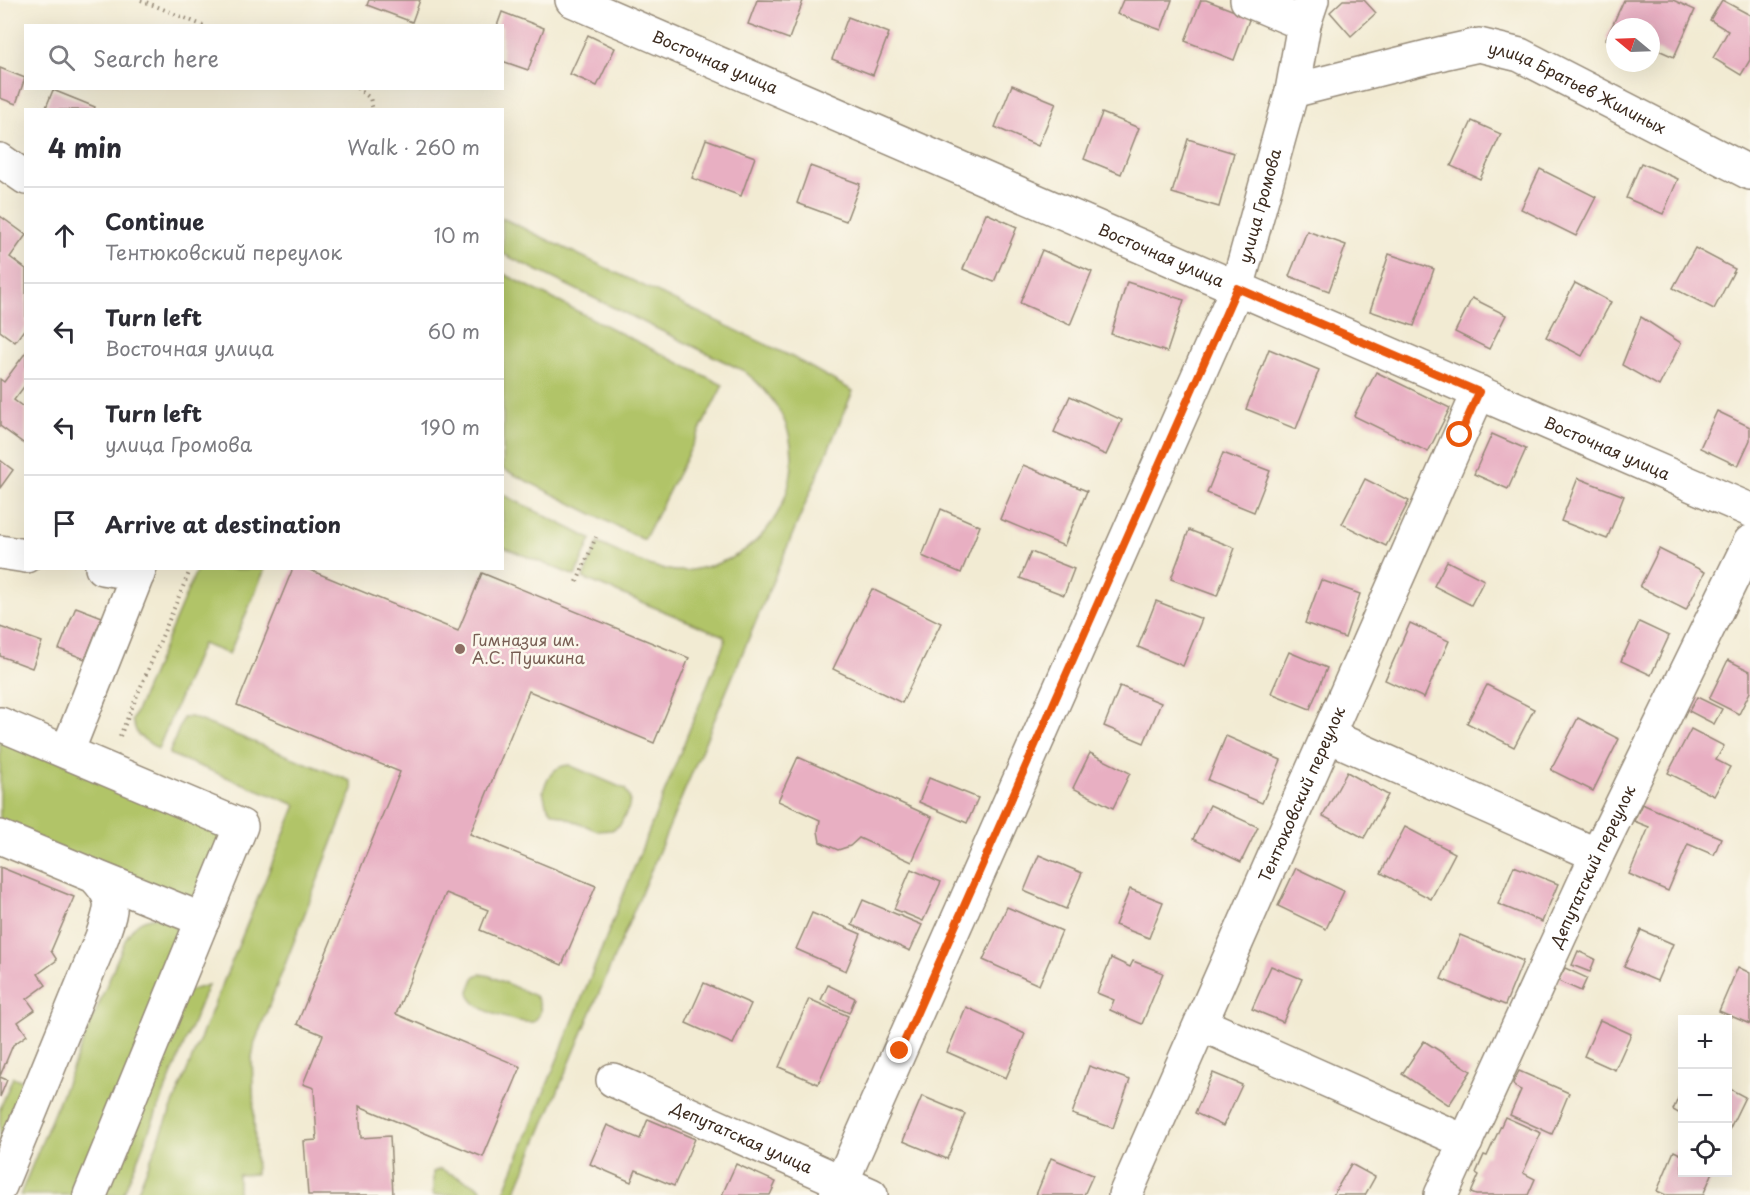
<!DOCTYPE html>
<meta charset="utf-8">
<style>
:root{--surface:#fff;--page:#f2f2f3;--text:#2b2b33;--muted:#7c7c81;--line:#e1e1e2}
body{margin:0;font-family:"Playpen Sans",sans-serif;background:var(--page);color:var(--text)}
.controls{position:absolute;right:18px;bottom:18px;display:grid;overflow:hidden;border-radius:0px;box-shadow:0 6px 24px #0002}
.controls button{width:54px;height:54px;display:grid;place-items:center;padding:0;border:0;border-bottom:2px solid var(--line);background:var(--surface);color:var(--text);font:30px sans-serif}
.compass{position:absolute;left:1606px;top:18px;width:54px;height:54px;border-radius:50%;background:var(--surface);box-shadow:0 6px 24px #0002;rotate:289deg}
.stop{position:absolute;width:18px;height:18px;margin:-14px;border:4px solid #ea580c;border-radius:50%;background:#fff}
.stop.end{background:#ea580c;border-color:#fff;box-shadow:0 2px 6px #0008}
.list{margin:0;padding:0;list-style:none}
h2{display:flex;justify-content:space-between;align-items:center;height:78px;margin:0;padding:0 24px;font-size:26px}
h2 small{font-size:20px;font-weight:400;color:var(--muted)}
.list li{display:grid;grid-template-columns:39px 1fr auto;gap:18px;align-items:center;box-sizing:border-box;height:96px;padding:0 24px;border-top:2px solid var(--line)}
.list b{display:block;font-size:22px;white-space:nowrap}
.list p{margin:0;font-size:20px;white-space:nowrap;color:var(--muted)}
.list em{font-size:20px;font-style:normal;color:var(--muted)}
.icon{flex:none;width:33px;height:33px;fill:none;stroke:currentColor;stroke-width:2;stroke-linecap:round;stroke-linejoin:round}
.map{position:relative;flex:none;width:1750px;height:1195px;overflow:hidden}
.search{position:absolute;background:var(--surface);box-shadow:0 6px 24px #0002;left:24px;top:24px;width:480px;height:66px;display:flex;align-items:center;gap:15px;box-sizing:border-box;padding:0 21px;border-radius:0px;color:var(--muted);font-size:22px}
.panel{position:absolute;background:var(--surface);box-shadow:0 6px 24px #0002;left:24px;top:108px;width:480px;height:462px;border-radius:0px}
.map>svg:first-child{display:block}
.green{fill:#b1c468;stroke:#767743;stroke-width:1.5}
.building{fill:#e8afc2}
.lines{fill:none;stroke-linecap:round;stroke-linejoin:round}
.minor-casing{stroke:#968a78;stroke-width:36}
.path{stroke:#968a78;stroke-width:4;stroke-dasharray:1.5 4.5;stroke-linecap:butt}
.minor{stroke:#fff;stroke-width:33}
.route{stroke:#ea580c;stroke-width:8}
.education-dot{fill:#8d6e63;stroke:#fbf7ec;stroke-width:2}
.labels{text-anchor:middle;stroke-width:5;stroke-linejoin:round;paint-order:stroke}
.street-label{font-size:16px;fill:#3b2a1e;stroke:#fbf7ec}
.education-label{font-size:16px;fill:#785e54;stroke:#fbf7ec;text-anchor:start}
</style>
<div class="map">
<svg width="1750" height="1195" viewBox="0 0 1750 1195">
<rect width="100%" height="100%" fill="#fbf7ec"/>
<filter id="ink" filterUnits="userSpaceOnUse"><feTurbulence type="fractalNoise" baseFrequency=".0167" numOctaves="2"/><feDisplacementMap in="SourceGraphic" scale="12" xChannelSelector="R" yChannelSelector="G"/><feConvolveMatrix kernelMatrix="1 2 1 2 8 2 1 2 1" color-interpolation-filters="sRGB"/></filter>
<filter id="wash" filterUnits="userSpaceOnUse"><feTurbulence type="fractalNoise" baseFrequency=".008" numOctaves="4" result="noise"/><feDisplacementMap in="SourceGraphic" scale="24" xChannelSelector="R" yChannelSelector="G"/><feGaussianBlur stdDeviation="1.35" result="paint"/><feColorMatrix in="noise" values="0 0 0 0 0 0 0 0 0 0 0 0 0 0 0 0 0 1.4 0 .05"/><feComposite in="paint" operator="in"/></filter>
<g filter="url(#wash)">
<rect width="100%" height="100%" fill="#f2ebd3"/>
<g class="green">
<path d="M502 218 794 358 853 391 514 1195H503L725 641 724 636 583 578 598 543C622 554 648 568 675 571 689 572 703 568 716 564 777 546 812 469 780 412 771 395 759 383 744 371L503 254Z"/>
<polygon points="502,273 723,385 644,540 503,469"/>
<polygon points="502,494 591,539 575,576 503,547"/>
<polygon points="197,569 265,569 229,654 202,644 158,749 138,735 132,721"/>
<polygon points="191,717 351,781 353,789 255,1042 252,1057 256,1174 238,1175 238,1195 136,1195 296,805 169,754 183,718"/>
<polygon points="0,736 225,831 195,905 0,825"/>
<path d="M569 765 625 789 630 799 629 807 620 825 612 830 598 831 552 812 546 804 543 791C548 777 553 766 569 765Z"/>
<path d="M157 917C169 922 176 925 183 937L79 1195H20L126 938C135 924 140 919 157 917Z"/>
<path d="M480 974 490 976 535 996C542 1005 543 1014 533 1022 516 1023 470 1011 469 991L475 976Z"/>
<polygon points="208,985 123,1195 103,1195 185,992"/>
<polygon points="13,1077 25,1082 0,1143 0,1109"/>
<polygon points="440,1169 478,1186 481,1189 480,1195 433,1195 433,1172"/>
</g>
<g id="blocks">
<g class="building">
<polygon points="369,0 420,0 412,22 367,5"/>
<polygon points="757,0 803,1 789,39 748,24"/>
<polygon points="1123,0 1172,0 1161,30 1117,14"/>
<polygon points="1201,0 1206,0 1250,17 1234,60 1185,41"/>
<polygon points="1343,0 1364,0 1376,13 1351,36 1330,12"/>
<polygon points="1624,0 1673,0 1695,10 1674,57 1656,49 1651,60 1651,27 1615,27 1615,43 1606,39"/>
<polygon points="1722,0 1750,15 1750,60 1741,75 1713,58 1728,31 1710,20"/>
<polygon points="502,12 544,28 528,70 502,61 502,26 497,26"/>
<polygon points="848,17 889,33 873,75 832,59"/>
<polygon points="588,35 615,48 597,86 570,74"/>
<polygon points="0,68 25,78 16,104 0,98"/>
<polygon points="1012,85 1056,103 1038,146 995,127"/>
<polygon points="53,90 95,107 94,110 45,110"/>
<polygon points="1102,113 1139,128 1121,174 1084,159"/>
<polygon points="1472,121 1501,134 1480,179 1451,166"/>
<polygon points="706,139 755,157 741,196 692,178"/>
<polygon points="1188,139 1234,153 1219,207 1172,193"/>
<polygon points="1641,163 1678,179 1663,214 1626,198"/>
<polygon points="810,166 860,184 846,221 797,203"/>
<polygon points="1540,169 1596,197 1576,236 1521,209"/>
<polygon points="986,213 1017,227 994,282 963,269"/>
<polygon points="0,216 26,235 10,257 26,269 26,327 15,342 0,331"/>
<polygon points="1307,231 1346,245 1329,291 1289,276"/>
<polygon points="1695,248 1735,269 1714,309 1673,288"/>
<polygon points="1042,250 1092,272 1070,325 1020,303"/>
<polygon points="1389,254 1434,269 1414,326 1370,311"/>
<polygon points="1127,282 1184,300 1167,352 1111,334"/>
<polygon points="1575,283 1611,302 1582,356 1546,337"/>
<polygon points="1472,298 1506,315 1489,349 1455,332"/>
<polygon points="1641,317 1681,343 1659,386 1622,365"/>
<polygon points="1269,349 1319,370 1296,429 1246,409"/>
<polygon points="26,352 26,384 14,400 26,409 26,445 0,426 0,379 4,382"/>
<polygon points="1376,372 1450,408 1428,452 1354,416"/>
<polygon points="1070,396 1122,420 1106,455 1054,432"/>
<polygon points="1717,411 1750,427 1750,440 1738,466 1700,448"/>
<polygon points="1492,434 1526,449 1508,489 1474,474"/>
<polygon points="1223,453 1270,471 1254,512 1207,493"/>
<polygon points="0,460 13,470 0,488"/>
<polygon points="1023,465 1087,491 1064,546 1000,519"/>
<polygon points="1578,478 1624,496 1607,539 1561,521"/>
<polygon points="1365,479 1409,501 1386,546 1342,524"/>
<polygon points="941,509 980,526 961,573 922,556"/>
<polygon points="1189,530 1235,548 1217,596 1171,579"/>
<polygon points="1659,549 1705,572 1686,610 1640,587"/>
<polygon points="1031,552 1074,569 1064,595 1020,578"/>
<polygon points="1447,561 1484,580 1471,605 1434,586"/>
<polygon points="293,568 305,568 458,631 482,573 689,658 654,743 529,691 470,834 596,886 562,965 480,930 488,910 446,893 396,1014 521,1067 483,1157 359,1106 361,1138 390,1136 393,1195 308,1195 304,1141 317,1140 314,1088 303,1084 323,1035 297,1024 400,772 237,705"/>
<polygon points="1321,580 1360,594 1345,638 1305,623"/>
<polygon points="872,589 941,623 902,703 833,669"/>
<polygon points="1156,601 1202,619 1183,666 1138,647"/>
<polygon points="76,607 102,617 85,659 59,649"/>
<polygon points="1639,622 1669,636 1651,675 1621,661"/>
<polygon points="1410,623 1449,641 1424,698 1385,680"/>
<polygon points="0,627 42,642 32,668 0,656"/>
<polygon points="1289,652 1327,668 1310,709 1271,693"/>
<polygon points="1728,660 1750,671 1750,692 1739,714 1709,699"/>
<polygon points="1487,685 1534,709 1514,747 1467,723"/>
<polygon points="1120,686 1161,703 1144,743 1104,726"/>
<polygon points="1697,697 1722,709 1714,724 1689,711"/>
<polygon points="1578,718 1619,739 1593,791 1551,770"/>
<polygon points="1691,729 1724,746 1716,760 1730,767 1714,796 1668,773"/>
<polygon points="1226,736 1281,760 1262,803 1208,780"/>
<polygon points="1090,753 1130,773 1113,808 1073,788"/>
<polygon points="798,757 932,817 912,862 859,838 850,846 838,850 820,842 818,831 820,820 778,801"/>
<polygon points="1347,772 1388,795 1364,838 1323,816"/>
<polygon points="929,778 978,798 967,823 919,802"/>
<polygon points="1642,804 1721,838 1714,855 1688,844 1668,891 1629,874 1649,827 1634,821"/>
<polygon points="1210,805 1258,827 1241,862 1193,839"/>
<polygon points="1405,827 1455,853 1431,899 1381,873"/>
<polygon points="1039,855 1082,873 1066,909 1024,891"/>
<polygon points="1514,866 1558,884 1542,922 1498,904"/>
<polygon points="0,867 74,897 51,951 57,960 38,974 46,985 27,999 35,1010 18,1022 27,1035 13,1045 0,1076"/>
<polygon points="1296,868 1344,891 1326,929 1278,906"/>
<polygon points="911,869 941,882 923,921 894,909"/>
<polygon points="1130,889 1163,902 1149,938 1115,925"/>
<polygon points="863,900 922,925 910,951 852,925"/>
<polygon points="1007,907 1062,931 1039,985 983,960"/>
<polygon points="812,913 861,934 846,971 796,949"/>
<polygon points="1641,930 1673,944 1657,981 1624,967"/>
<polygon points="1460,935 1523,961 1505,1005 1441,979"/>
<polygon points="1578,951 1595,959 1590,972 1572,965"/>
<polygon points="1111,958 1130,967 1133,961 1163,973 1142,1024 1110,1010 1114,1000 1097,993"/>
<polygon points="1271,966 1302,979 1283,1022 1252,1009"/>
<polygon points="1738,967 1750,973 1750,1024 1719,1011"/>
<polygon points="1565,968 1587,978 1581,991 1558,981"/>
<polygon points="704,983 751,1004 733,1044 686,1023"/>
<polygon points="828,985 855,998 849,1013 821,1000"/>
<polygon points="809,999 848,1016 818,1084 779,1067"/>
<polygon points="966,1007 1025,1034 1006,1078 947,1052"/>
<polygon points="1600,1020 1631,1034 1615,1070 1584,1056"/>
<polygon points="1424,1041 1471,1071 1449,1105 1402,1074"/>
<polygon points="1089,1066 1130,1080 1113,1128 1072,1114"/>
<polygon points="1519,1071 1569,1093 1552,1134 1510,1115 1521,1090 1515,1087 1513,1083"/>
<polygon points="1213,1073 1242,1085 1223,1126 1195,1113"/>
<polygon points="0,1077 7,1080 0,1097"/>
<polygon points="1728,1088 1745,1097 1728,1132"/>
<polygon points="1682,1089 1682,1115 1673,1110"/>
<polygon points="922,1096 965,1114 947,1159 903,1141"/>
<polygon points="1505,1117 1541,1133 1523,1173 1535,1179 1528,1195 1476,1195 1471,1193 1479,1175 1476,1173 1484,1155 1487,1156"/>
<polygon points="648,1119 695,1139 674,1186 636,1170 631,1182 590,1164 607,1125 640,1139"/>
<polygon points="1674,1151 1682,1155 1682,1172 1713,1172 1703,1195 1666,1195 1657,1191"/>
<polygon points="1051,1158 1093,1175 1084,1195 1036,1195"/>
<polygon points="736,1164 776,1182 770,1195 722,1195"/>
<polygon points="1351,1164 1375,1177 1365,1195 1333,1195"/>
</g>
</g>
</g>
<g filter="url(#ink)">
<use href="#blocks" fill-opacity="0" stroke="#968a78" stroke-width="1.5"/>
<g class="lines">
<g class="minor-casing">
<g id="minor">
<path id="s1" d="M572 0 1750 510"/>
<polyline points="1247,0 1304,24"/>
<path id="s2" d="M1292 91 1443 53 1479 45 1520 55 1750 173"/>
<polyline points="0,160 26,178"/>
<polyline points="0,552 26,556"/>
<polyline points="102,568 138,574"/>
<polyline points="0,724 241,826 90,1195"/>
<polyline points="1329,736 1597,855"/>
<polyline points="67,752 140,568"/>
<path d="M0 837 94 876C117 900 112 907 102 937L0 1186"/>
<polyline points="94,876 203,920"/>
<polyline points="1201,1024 1466,1142"/>
<path id="s3" d="M613 1080 871 1195"/>
<path id="s4" d="M836 1195 1237 288 1292 91 1304 24 1312 0"/>
<path id="s5" d="M1125 1195 1479 392"/>
<path id="s6" d="M1441 1195 1597 855 1750 542"/>
</g>
</g>
<g class="path">
<polyline points="141,0 204,26"/>
<polyline points="357,88 370,98 373,110"/>
<polyline points="577,582 596,537"/>
<polyline points="120,736 191,568"/>
</g>
<use href="#minor" class="minor"/>
</g>
</g>
<g class="lines" filter="url(#ink)">
<polyline class="route" points="900,1051 1237,288 1479,392 1460,435"/>
</g>
<circle class="education-dot" cx="460" cy="649" r="6"/>
<g class="labels">
<g class="street-label">
<text dy="6" stroke="none"><textPath href="#s1" startOffset="156">Восточная улица</textPath></text>
<text dy="6" stroke="none"><textPath href="#s2" startOffset="300">улица Братьев Жилиных</textPath></text>
<text dy="6" stroke="none"><textPath href="#s4" startOffset="1077">улица Громова</textPath></text>
<text dy="6" stroke="none"><textPath href="#s1" startOffset="642">Восточная улица</textPath></text>
<text dy="6" stroke="none"><textPath href="#s1" startOffset="1128">Восточная улица</textPath></text>
<text dy="6" stroke="none"><textPath href="#s5" startOffset="438">Тентюковский переулок</textPath></text>
<text dy="6" stroke="none"><textPath href="#s6" startOffset="362">Депутатский переулок</textPath></text>
<text dy="6" stroke="none"><textPath href="#s3" startOffset="141">Депутатская улица</textPath></text>
</g>
<g class="education-label">
<text x="472" y="646">Гимназия им.<tspan x="472" dy="18">А.С. Пушкина</tspan></text>
</g>
</g>
</svg>
<div class="controls">
<button>+</button>
<button>−</button>
<button><svg class="icon" aria-label="locate" viewBox="0 0 24 24"><circle cx="12" cy="12" r="6"/><path d="M12 2v4M12 18v4M2 12h4M18 12h4"/></svg></button>
</div>
<svg class="compass" viewBox="-18 -18 36 36"><path d="M0-13l5 13h-10z" fill="#e53935"/><path d="M0 13l5-13h-10z" fill="#7c7c81"/></svg>
<div class="stop" style="left:1460px;top:435px"></div>
<div class="stop end" style="left:900px;top:1051px"></div>
<div class="search"><svg class="icon" aria-label="search" viewBox="0 0 24 24"><circle cx="10" cy="10" r="6"/><path d="M15 15l6 6"/></svg>Search here</div>
<section class="panel">
<h2>4 min<small>Walk · 260 m</small></h2>
<ul class="list">
<li><svg class="icon" aria-label="ahead" viewBox="0 0 24 24"><path d="M12 20V5M6 11l6-6 6 6"/></svg><div><b>Continue</b><p>Тентюковский переулок</p></div><em>10 m</em></li>
<li><svg class="icon" aria-label="left" viewBox="0 0 24 24"><path d="M17 20v-9H6M10 6l-5 5 5 5"/></svg><div><b>Turn left</b><p>Восточная улица</p></div><em>60 m</em></li>
<li><svg class="icon" aria-label="left" viewBox="0 0 24 24"><path d="M17 20v-9H6M10 6l-5 5 5 5"/></svg><div><b>Turn left</b><p>улица Громова</p></div><em>190 m</em></li>
<li><svg class="icon" aria-label="arrive" viewBox="0 0 24 24"><path d="M6 21V4h12l-3 4 3 4H6"/></svg><div><b>Arrive at destination</b></div></li>
</ul>
</section>
</div>
